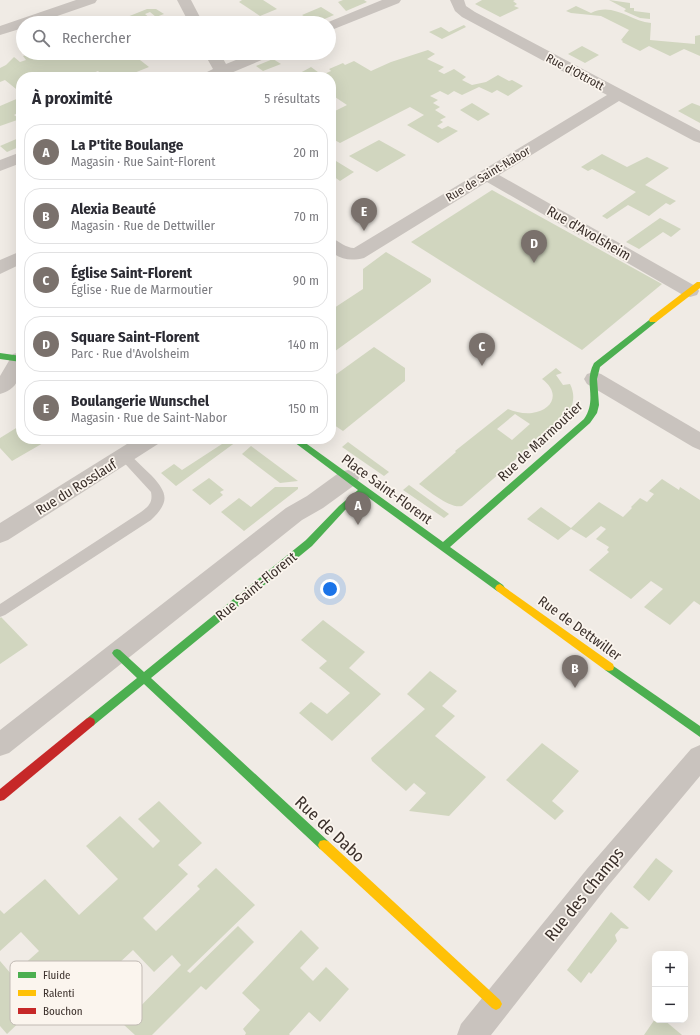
<!DOCTYPE html>
<html lang="fr">
<meta charset="utf-8">
<style>
:root{--surface:#fff;--page:#f2f2f3;--text:#2b2b33;--muted:#7c7c81;--line:#e1e1e2;--accent:#7a716c}
body{margin:0;font-family:"Fira Sans Condensed",sans-serif;background:var(--page);color:var(--text)}
.controls{position:absolute;right:12px;bottom:12px;display:grid;overflow:hidden;border-radius:8px;box-shadow:0 4px 16px #0002}
.controls button{width:36px;height:36px;display:grid;place-items:center;padding:0;border:0;border-bottom:1px solid var(--line);background:var(--surface);color:var(--text);font:20px sans-serif}
.you{position:absolute;left:330px;top:589px;width:14px;height:14px;margin:-10px;border:3px solid #fff;border-radius:50%;background:#1a73e8;box-shadow:0 0 0 6px #1a73e833}
.badge{display:grid;place-items:center;width:26px;height:26px;border-radius:50%;background:var(--accent);color:#fff;font-size:13px;font-weight:700}
.pin{position:absolute;translate:-50% -33px;filter:drop-shadow(0 1px 2px #0008)}
.pin::after{content:'';position:absolute;top:21px;width:14px;height:12px;background:inherit;clip-path:polygon(0 0,100% 0,50% 100%)}
.list{margin:0;padding:0;list-style:none}
h2{display:flex;justify-content:space-between;align-items:center;height:52px;margin:0;padding:0 16px;font-size:17px}
h2 small{font-size:13px;font-weight:400;color:var(--muted)}
.list li{display:grid;grid-template-columns:26px 1fr auto;gap:12px;align-items:center;box-sizing:border-box;height:56px;margin:0 8px 8px;padding:0 8px;border:1px solid var(--line);border-radius:16px}
.list b{display:block;font-size:15px;white-space:nowrap}
.list p{margin:0;font-size:13px;white-space:nowrap;color:var(--muted)}
.list em{font-size:13px;font-style:normal;color:var(--muted)}
.icon{flex:none;width:22px;height:22px;fill:none;stroke:currentColor;stroke-width:2;stroke-linecap:round;stroke-linejoin:round}
.map{position:relative;flex:none;width:700px;height:1035px;overflow:hidden}
.search{position:absolute;background:var(--surface);box-shadow:0 4px 16px #0002;left:16px;top:16px;width:320px;height:44px;display:flex;align-items:center;gap:10px;box-sizing:border-box;padding:0 14px;border-radius:22px;color:var(--muted);font-size:15px}
.panel{position:absolute;background:var(--surface);box-shadow:0 4px 16px #0002;left:16px;top:72px;width:320px;height:372px;border-radius:16px}
.map>svg:first-child{display:block}
.green{fill:#d1d6bf;fill-rule:evenodd}
.lines{fill:none;stroke-linecap:round;stroke-linejoin:round}
.lane{fill:#c9c3be;fill-rule:evenodd}
.street{fill:#c9c3be;fill-rule:evenodd}
.fast{fill:#4caf50;fill-rule:evenodd}
.slow{fill:#ffc107;fill-rule:evenodd}
.jam{fill:#c62828;fill-rule:evenodd}
.labels{text-anchor:middle;stroke-width:3.5;stroke-linejoin:round;paint-order:stroke}
.far-street-label{font-size:12px;fill:#3b302b;stroke:#fbf5ee}
.street-label{font-size:14px;fill:#3b302b;stroke:#fbf5ee}
.near-street-label{font-size:17px;fill:#3b302b;stroke:#fbf5ee}
.key{fill:#fbf5ee;stroke:#c1bab4;stroke-width:1}
.key-label{font-size:11px;fill:#3b302b}
</style>
<div class="map">
<svg width="700" height="1035" viewBox="0 0 700 1035">
<rect width="100%" height="100%" fill="#f0ebe5"/>
<g class="green">
<polygon points="242,0 263,0 277,9 260,16 239,2"/>
<polygon points="343,0 364,0 367,2 346,11 338,2"/>
<polygon points="482,0 515,0 513,1 517,4 514,6 519,8 500,17 475,4"/>
<polygon points="609,0 630,3 630,8 634,8 634,11 650,13 650,19 640,18 624,11 626,9"/>
<path d="M576 6 591 13C614 2 629 21 651 23L650 40 695 44V36L700 35V56L684 49 670 56 649 46 640 51 622 42 623 41 621 40 629 30 601 16 571 13 566 11Z"/>
<polygon points="321,7 334,15 315,23 302,15"/>
<polygon points="147,9 156,9 164,14 156,17 150,12 145,14 151,19 148,20 150,22 148,23 112,23"/>
<polygon points="464,25 466,27 442,39 429,32 441,27 449,32"/>
<polygon points="582,46 599,55 585,63 568,54"/>
<polygon points="428,50 435,54 427,59 444,67 438,71 444,74 454,69 466,77 462,80 472,85 486,82 498,75 509,81 512,80 523,86 508,96 497,90 492,93 479,87 462,95 454,91 448,95 440,91 430,96 438,100 433,103 440,107 435,110 446,117 440,120 443,122 437,126 442,129 448,126 458,131 438,143 407,125 424,115 410,107 340,143 331,138 331,132 333,130 331,129 331,113 347,105 332,95 331,95 331,77 306,77 300,73 311,67 322,75 331,71 329,69 343,63 345,65 354,61 371,71 391,62"/>
<polygon points="32,53 131,53 149,67 124,77 100,77 98,75 101,74 98,71 93,73 98,77 21,77 21,93 5,80 0,82 0,68 6,65 14,57 20,62 26,60 23,56"/>
<polygon points="273,59 281,64 263,71 256,66"/>
<polygon points="21,97 21,111 14,115 20,119 0,126 0,106"/>
<polygon points="472,103 490,114 478,121 460,110"/>
<polygon points="692,103 700,106 700,123 678,111"/>
<polygon points="21,137 21,146 7,152 0,146"/>
<polygon points="379,140 406,155 377,172 349,156"/>
<polygon points="602,154 627,167 647,157 669,168 645,185 676,201 670,205 666,203 649,216 628,205 607,219 602,216 636,192 592,169 588,171 581,167"/>
<polygon points="336,161 354,172 340,181 333,176 331,177 331,164"/>
<polygon points="492,190 662,284 582,350 411,242"/>
<polygon points="660,218 681,229 671,237 663,232 639,249 626,242"/>
<polygon points="386,252 431,279 431,282 331,354 331,310 363,289 363,269"/>
<polygon points="374,347 405,368 405,381 343,431 331,423 331,378"/>
<path d="M556 368 562 373 556 375 563 385 570 384C575 394 574 403 569 413L462 506C450 509 429 491 419 484L456 452 455 451 508 409C515 412 524 414 532 413 553 410 561 393 542 379ZM515 414 530 424 512 440 497 429Z"/>
<polygon points="21,425 21,439 50,439 12,461 0,448 0,438"/>
<polygon points="217,439 240,439 176,486 161,473 174,464 182,470 222,444"/>
<polygon points="348,442 389,472 384,476 342,447"/>
<polygon points="251,446 298,481 280,483 242,454"/>
<polygon points="209,478 224,490 220,492 223,495 210,505 192,490"/>
<polygon points="662,479 679,490 680,487 700,500 700,605 694,601 670,625 644,607 663,589 651,581 631,599 589,570 609,552 607,550 609,547 596,539 606,529 601,526 586,538 571,529 558,540 527,519 541,507 571,528 599,502 623,517 632,508 631,507 640,498 647,502 654,494 649,491"/>
<polygon points="409,485 449,514 444,518 403,490"/>
<polygon points="275,487 298,487 298,489 244,531 221,512 239,498 251,507"/>
<polygon points="1,617 28,645 0,664 0,618"/>
<polygon points="323,620 365,652 349,668 381,694 332,741 299,713 311,702 327,714 350,693 319,668 327,661 301,640"/>
<polygon points="430,671 457,691 442,706 455,716 435,736 486,777 449,816 409,811 426,793 414,783 406,791 372,761 371,758 425,709 407,694"/>
<polygon points="542,743 579,771 552,801 564,811 555,820 506,780"/>
<polygon points="159,801 202,843 178,865 188,874 143,918 156,931 200,889 197,886 216,868 255,905 187,971 190,973 238,926 254,942 206,990 201,986 152,1035 135,1035 123,1024 181,965 172,955 154,972 133,950 88,992 78,980 62,996 54,989 7,1034 0,1026 0,961 12,975 39,951 21,932 0,951 0,910 4,914 45,879 79,915 118,879 86,846 120,816 153,848 160,841 138,819"/>
<polygon points="656,858 673,871 649,901 633,887"/>
<polygon points="611,912 629,928 627,929 621,928 615,935 617,941 591,974 589,972 581,983 567,970"/>
<polygon points="301,930 319,948 300,968 313,981 326,967 349,989 320,1022 309,1012 289,1034 290,1035 245,1035 246,1033 243,1029 260,1010 242,993"/>
<polygon points="655,1019 664,1020 682,1035 644,1035"/>
</g>
<g class="lines">
<path class="lane" d="M124 451 128 453C136 460 143 468 151 475 168 493 170 502 151 520L5 615 0 617V604L141 512C149 506 153 502 151 492L118 456 120 453Z"/>
<g class="street">
<polygon points="76,0 97,0 95,3 37,23 23,23 23,28 0,35 0,26"/>
<polygon points="177,0 191,0 203,23 189,23"/>
<polygon points="382,0 401,0 399,3 329,31 329,23 326,23"/>
<path d="M450 0H464L466 6 475 12 700 131V143L694 141 619 101 499 175 697 287 699 291 697 295 690 297 683 295 487 182 364 258C351 261 342 260 331 252V238C339 241 346 248 354 248L607 95 462 17 455 11Z"/>
<polygon points="204,53 220,53 226,64 253,53 274,53 271,56 231,73 233,77 200,77 203,74 213,69"/>
<polygon points="21,152 21,163 0,171 0,160"/>
<polygon points="21,251 21,264 0,274 0,260"/>
<path d="M21 352C21 371 22 388 0 394V376L13 354Z"/>
<polygon points="594,372 601,374 700,432 700,450 693,447 587,384 584,379 587,374"/>
<polygon points="135,439 161,439 158,444 8,540 0,543 0,523"/>
<polygon points="348,470 356,472 359,478 356,484 323,508 302,520 9,753 0,756 0,730 286,508 307,496 340,472"/>
<polygon points="700,745 700,776 607,887 491,1035 457,1035 461,1024 587,869 691,749"/>
</g>
<g class="fast">
<path d="M653 317 656 318 657 320 656 322 600 367 597 379 599 405 597 413 590 423 450 547 503 585 505 588 503 591 500 592 497 591 365 495 345 510 312 546 151 678 328 841 330 845 328 849 324 850 320 849 144 684 94 725 90 727 86 725 85 722 86 719 137 678 114 656 112 653 114 650 117 649 120 650 144 672 306 540 339 506 358 490 290 439H300L443 542 584 419C598 398 583 383 594 363Z"/>
<polygon points="0,353 21,356 21,362 0,359"/>
<polygon points="609,663 700,726 700,737 605,670 604,667 605,664"/>
</g>
<g class="slow">
<polygon points="697,282 700,282 700,288 656,322 650,322 649,320 650,318"/>
<polygon points="500,584 613,664 614,667 613,670 609,671 605,670 497,591 495,588 497,585"/>
<polygon points="324,840 328,841 500,1000 502,1004 500,1008 496,1010 492,1008 320,849 318,845 320,841"/>
</g>
<polygon class="jam" points="90,717 94,719 95,722 94,725 4,800 0,801 0,789 86,719"/>
</g>
<g class="labels">
<g class="far-street-label">
<text transform="translate(575 72) rotate(28)" y="4">Rue d'Ottrott</text>
<text transform="translate(488 174) rotate(-31)" y="4">Rue de Saint-Nabor</text>
</g>
<g class="street-label">
<text transform="translate(589 233) rotate(30)" y="5">Rue d'Avolsheim</text>
<text transform="translate(540 441) rotate(-43)" y="5">Rue de Marmoutier</text>
<text transform="translate(76 487) rotate(-32)" y="5">Rue du Rosslauf</text>
<text transform="translate(387 489) rotate(36)" y="5">Place Saint-Florent</text>
<text transform="translate(256 586) rotate(-39)" y="5">Rue Saint-Florent</text>
<text transform="translate(580 628) rotate(36)" y="5">Rue de Dettwiller</text>
</g>
<g class="near-street-label">
<text transform="translate(330 829) rotate(43)" y="6">Rue de Dabo</text>
<text transform="translate(584 894) rotate(-51)" y="6">Rue des Champs</text>
</g>
</g>
<rect x="10" y="961" width="132" height="64" rx="6" class="key"/>
<rect x="18" y="972" width="18" height="6" fill="#4caf50"/>
<rect x="18" y="990" width="18" height="6" fill="#ffc107"/>
<rect x="18" y="1008" width="18" height="6" fill="#c62828"/>
<g class="key-label">
<text x="43" y="979">Fluide</text>
<text x="43" y="997">Ralenti</text>
<text x="43" y="1015">Bouchon</text>
</g>
</svg>
<div class="controls">
<button>+</button>
<button>−</button>
</div>
<div class="you"></div>
<div class="pin badge" style="left:358px;top:525px">A</div>
<div class="pin badge" style="left:575px;top:688px">B</div>
<div class="pin badge" style="left:482px;top:366px">C</div>
<div class="pin badge" style="left:534px;top:263px">D</div>
<div class="pin badge" style="left:364px;top:231px">E</div>
<div class="search"><svg class="icon" aria-label="search" viewBox="0 0 24 24"><circle cx="10" cy="10" r="6"/><path d="M15 15l6 6"/></svg>Rechercher</div>
<section class="panel">
<h2>À proximité<small>5 résultats</small></h2>
<ul class="list">
<li><span class="badge">A</span><div><b>La P'tite Boulange</b><p>Magasin · Rue Saint-Florent</p></div><em>20 m</em></li>
<li><span class="badge">B</span><div><b>Alexia Beauté</b><p>Magasin · Rue de Dettwiller</p></div><em>70 m</em></li>
<li><span class="badge">C</span><div><b>Église Saint-Florent</b><p>Église · Rue de Marmoutier</p></div><em>90 m</em></li>
<li><span class="badge">D</span><div><b>Square Saint-Florent</b><p>Parc · Rue d'Avolsheim</p></div><em>140 m</em></li>
<li><span class="badge">E</span><div><b>Boulangerie Wunschel</b><p>Magasin · Rue de Saint-Nabor</p></div><em>150 m</em></li>
</ul>
</section>
</div>
